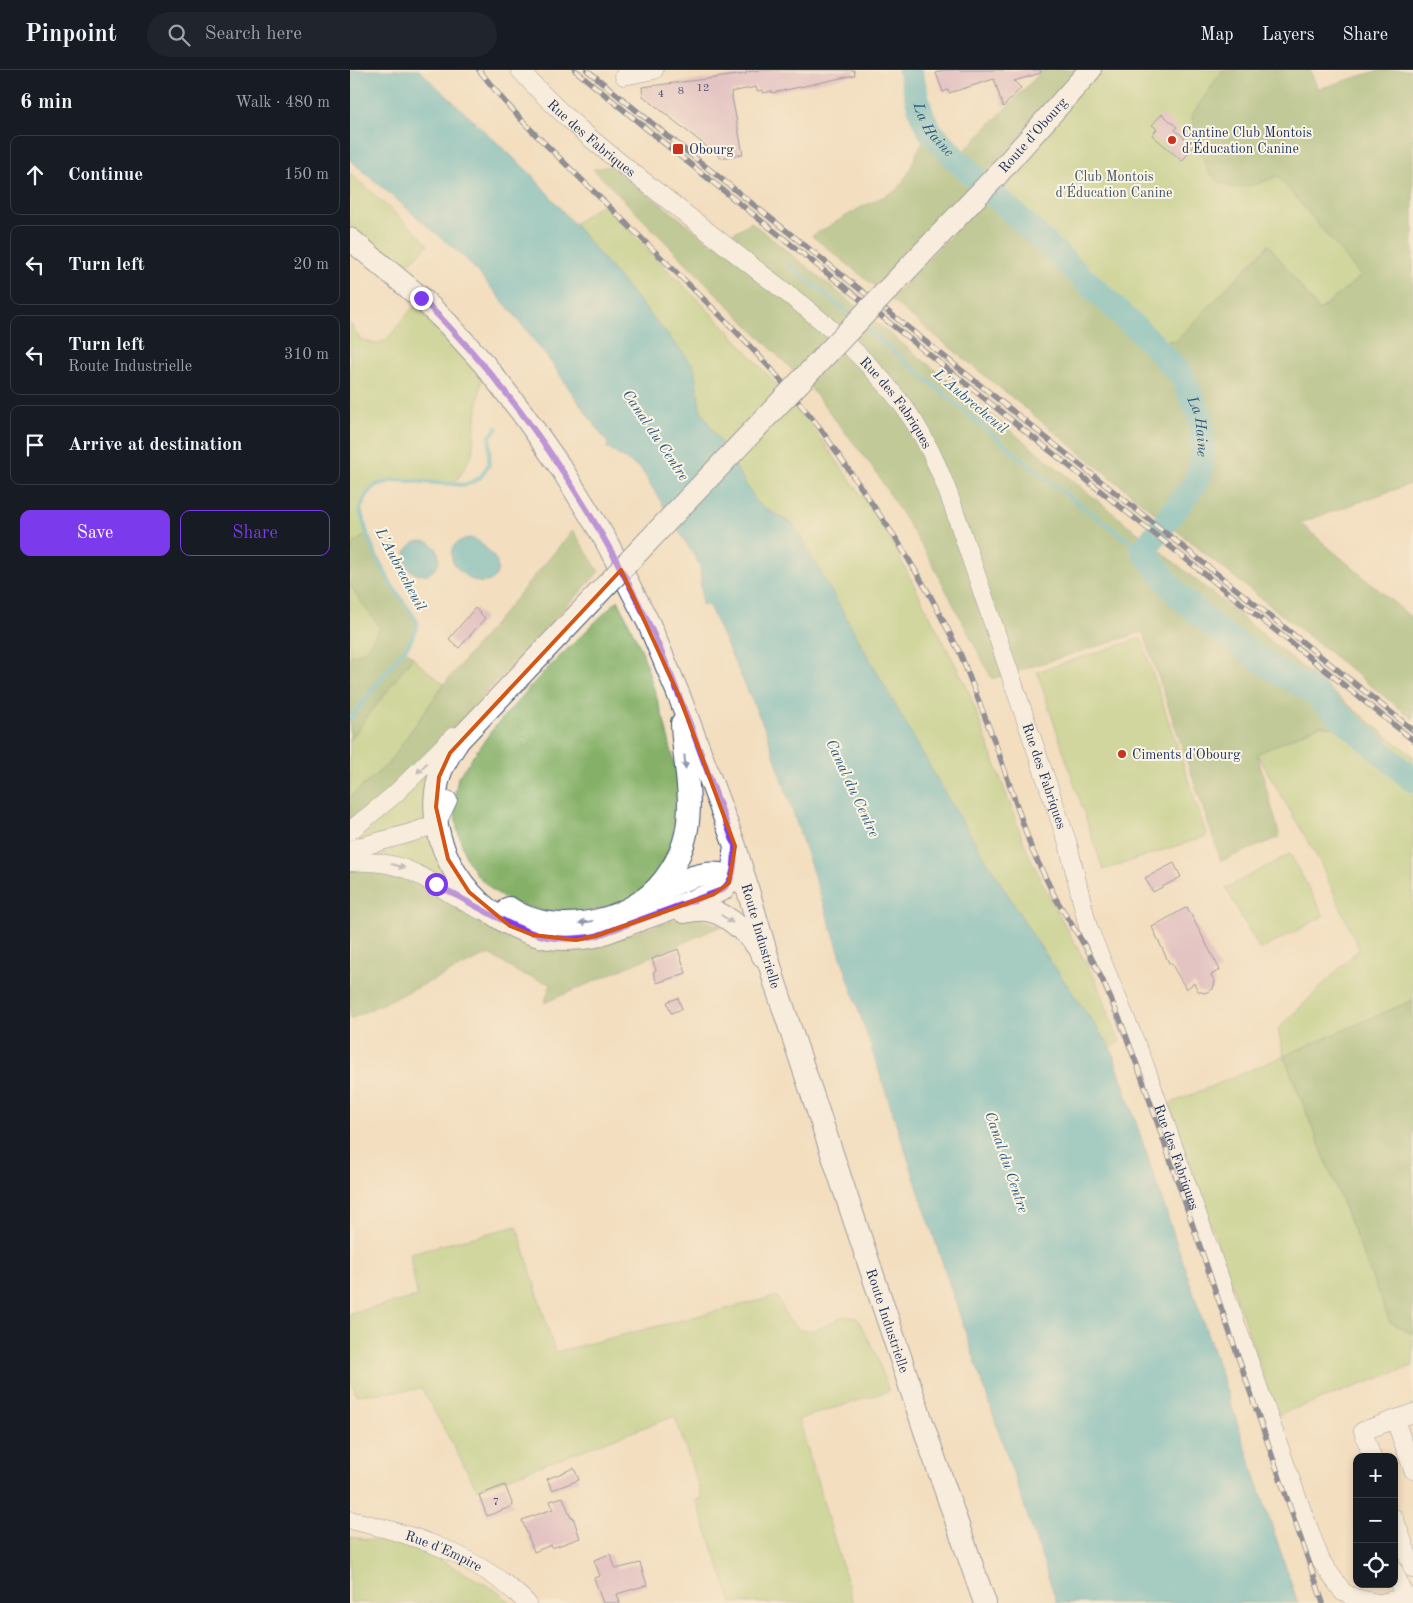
<!DOCTYPE html>
<meta charset="utf-8">
<style>
:root{--surface:#171b24;--page:#20242c;--text:#f1f3f6;--muted:#9ea1a6;--line:#363941;--accent:#7c3aed}
body{margin:0;font-family:"Old Standard TT",serif;background:var(--page);color:var(--text)}
.controls{position:absolute;right:15px;bottom:15px;display:grid;overflow:hidden;border-radius:10px;box-shadow:0 2px 8px #0003}
.controls button{width:45px;height:45px;display:grid;place-items:center;padding:0;border:0;border-bottom:1px solid var(--line);background:var(--surface);color:var(--text);font:25px sans-serif}
.stop{position:absolute;width:15px;height:15px;margin:-11px;border:4px solid #7c3aed;border-radius:50%;background:#fff}
.stop.end{background:#7c3aed;border-color:#fff;box-shadow:0 1px 5px #0008}
.list{margin:0;padding:0;list-style:none}
h2{display:flex;justify-content:space-between;align-items:center;height:65px;margin:0;padding:0 20px;font-size:21px}
h2 small{font-size:16px;font-weight:400;color:var(--muted)}
.list li{display:grid;grid-template-columns:32px 1fr auto;gap:15px;align-items:center;box-sizing:border-box;height:80px;margin:0 10px 10px;padding:0 10px;border:1px solid var(--line);border-radius:10px}
.list b{display:block;font-size:19px;white-space:nowrap}
.list p{margin:0;font-size:16px;white-space:nowrap;color:var(--muted)}
.list em{font-size:16px;font-style:normal;color:var(--muted)}
.actions{display:flex;gap:10px;padding:15px 20px}
.actions a{flex:1;padding:11px 0;border:1px solid var(--accent);border-radius:10px;text-align:center;font-size:18px;color:var(--accent)}
.actions .main{background:var(--accent);color:#fff}
.icon{flex:none;width:28px;height:28px;fill:none;stroke:currentColor;stroke-width:2;stroke-linecap:round;stroke-linejoin:round}
.map{position:relative;flex:none;width:1063px;height:1533px;overflow:hidden}
header{display:flex;align-items:center;gap:30px;box-sizing:border-box;height:70px;padding:0 25px;background:var(--surface);border-bottom:1px solid var(--line)}
header strong{font-size:24px}
nav{display:flex;gap:28px;margin-inline-start:auto;font-size:18px}
.search{width:350px;height:45px;background:var(--page);display:flex;align-items:center;gap:12px;box-sizing:border-box;padding:0 18px;border-radius:28px;color:var(--muted);font-size:19px}
main{display:flex}
aside{flex:1;background:var(--surface)}
.map>svg:first-child{display:block}
.green{fill:#a7cc76;stroke:#617e6a}
.forest{fill:#85b067;stroke:#507062}
.water{fill:#48b4c4;stroke:#327291}
.lines{fill:none;stroke-linecap:round;stroke-linejoin:round}
.stream{stroke:#48b4c4;stroke-width:4.5}
.river{stroke:#48b4c4;stroke-width:25}
.building{fill:#d2a2c7}
.minor-casing{stroke:#3b496d;stroke-width:19}
.major-casing{stroke:#3b496d;stroke-width:24}
.minor{stroke:#fff;stroke-width:18}
.major{stroke:#fff;stroke-width:22}
.rail-casing{stroke:#1b2f5e;stroke-width:5.5}
.rail{stroke:#fcf5e5;stroke-width:4;stroke-dasharray:11;stroke-linecap:butt}
.major-bridge-casing{stroke:#3b496d;stroke-width:24;stroke-linecap:butt}
.major-bridge{stroke:#fff;stroke-width:22}
.oneway{fill:#8d97ae}
.route{stroke:#7c3aed;stroke-width:6}
.marked{fill:none;stroke:#d45514;stroke-width:4;stroke-linejoin:round}
.poi-dot{fill:#c8321e;stroke:#fcf5e5;stroke-width:2}
.labels{text-anchor:middle;stroke-width:4;stroke-linejoin:round;paint-order:stroke}
.number-label{font-size:11px;fill:#494c78}
.poi-label{font-size:14px;fill:#1b2f5e;stroke:#fcf5e5;text-anchor:start}
.street-label{font-size:14px;fill:#1b2f5e;stroke:#fcf5e5}
.park-label{font-size:14px;fill:#3e5664;stroke:#fcf5e5}
.water-label{font-size:15px;font-style:italic;fill:#28577d;stroke:#fcf5e5}
</style>
<header>
<strong>Pinpoint</strong>
<div class="search"><svg class="icon" aria-label="search" viewBox="0 0 24 24"><circle cx="10" cy="10" r="6"/><path d="M15 15l6 6"/></svg>Search here</div>
<nav><a>Map</a><a>Layers</a><a>Share</a></nav>
</header>
<main>
<aside>
<h2>6 min<small>Walk · 480 m</small></h2>
<ul class="list">
<li><svg class="icon" aria-label="ahead" viewBox="0 0 24 24"><path d="M12 20V5M6 11l6-6 6 6"/></svg><div><b>Continue</b></div><em>150 m</em></li>
<li><svg class="icon" aria-label="left" viewBox="0 0 24 24"><path d="M17 20v-9H6M10 6l-5 5 5 5"/></svg><div><b>Turn left</b></div><em>20 m</em></li>
<li><svg class="icon" aria-label="left" viewBox="0 0 24 24"><path d="M17 20v-9H6M10 6l-5 5 5 5"/></svg><div><b>Turn left</b><p>Route Industrielle</p></div><em>310 m</em></li>
<li><svg class="icon" aria-label="arrive" viewBox="0 0 24 24"><path d="M6 21V4h12l-3 4 3 4H6"/></svg><div><b>Arrive at destination</b></div></li>
</ul>
<div class="actions"><a class="main">Save</a><a>Share</a></div>
</aside>
<div class="map">
<svg width="1063" height="1533" viewBox="0 0 1063 1533">
<rect width="100%" height="100%" fill="#fcf5e5"/>
<filter id="ink" filterUnits="userSpaceOnUse"><feTurbulence type="fractalNoise" baseFrequency=".02" numOctaves="2"/><feDisplacementMap in="SourceGraphic" scale="10" xChannelSelector="R" yChannelSelector="G"/><feConvolveMatrix kernelMatrix="1 2 1 2 8 2 1 2 1" color-interpolation-filters="sRGB"/></filter>
<filter id="wash" filterUnits="userSpaceOnUse"><feTurbulence type="fractalNoise" baseFrequency=".0096" numOctaves="4" result="noise"/><feDisplacementMap in="SourceGraphic" scale="20" xChannelSelector="R" yChannelSelector="G"/><feGaussianBlur stdDeviation="1.12" result="paint"/><feColorMatrix in="noise" values="0 0 0 0 0 0 0 0 0 0 0 0 0 0 0 0 0 1.4 0 .05"/><feComposite in="paint" operator="in"/></filter>
<g filter="url(#wash)">
<rect width="100%" height="100%" fill="#f3dec0"/>
<g class="green">
<polygon points="735,0 873,0 842,45 907,114 928,105 1011,206 969,241 918,175 826,271 800,271 641,123"/>
<polygon points="0,103 68,164 78,175 45,207 0,169"/>
<polygon points="252,134 375,257 456,348 532,454 617,617 677,781 702,832 746,911 770,972 761,978 687,872 596,725 444,455 408,434 350,339 344,296 224,154"/>
<path d="M71 228 134 294 127 339 122 384 110 406 101 415 44 410 26 415 17 424 10 439 17 464 27 488 42 516 66 550C68 561 61 571 55 579L70 595 94 614 38 694 0 727V253L10 269 26 274 36 270Z"/>
<polygon points="791,568 857,766 753,800 687,602"/>
<polygon points="970,655 1039,668 1063,686 1063,930 934,986 1040,1252 1063,1264 1063,1296 927,1345 819,1034 934,986 928,959 1009,879 970,792 907,684"/>
<path d="M80 696 76 751 0 774V770C32 747 57 727 80 696Z"/>
<polygon points="82,762 108,818 3,786"/>
<polygon points="940,784 974,846 910,880 876,818"/>
<polygon points="167,1156 205,1282 427,1226 438,1249 450,1260 467,1260 494,1246 507,1248 525,1281 539,1321 449,1349 503,1533 382,1533 346,1430 352,1428 325,1346 127,1419 72,1319 6,1325 0,1307 0,1243 67,1227 60,1183"/>
<polygon points="0,1467 52,1474 83,1486 149,1522 160,1533 0,1533"/>
</g>
<g class="forest">
<polygon points="693,0 735,0 526,217 462,166 508,139 547,120 559,102 567,82 580,61 606,89"/>
<polygon points="873,0 960,0 968,19 1030,0 1063,0 1063,53 1060,63 1063,64 1063,413 950,453 1063,549 1063,649 859,487 540,229 641,123 800,271 826,271 919,175 969,241 1011,206 928,106 907,114 883,118 869,112 859,102 844,70 842,45"/>
<polygon points="261,96 364,175 401,152 829,496 1039,668 970,655 907,684 930,767 871,791 793,562 642,609 581,491 524,399 462,320 243,99"/>
<polygon points="223,460 249,502 59,705 0,755 0,727 38,694 94,614"/>
<path d="M17 464 42 516 66 550C68 561 61 571 55 579L63 587 0 670V586L15 581 30 558 5 523 0 514V485L4 473Z"/>
<polygon points="268,530 292,581 314,651 335,736 332,759 296,824 219,849 158,831 141,819 126,804 116,788 107,758 105,740 105,725 108,707 142,660 190,606"/>
<polygon points="0,797 32,798 251,874 339,845 372,856 194,933 201,914 169,903 139,884 0,949"/>
<polygon points="1063,930 1063,1264 1040,1252 934,986"/>
</g>
<g class="water">
<polygon points="0,0 69,0 182,105 344,296 350,339 408,434 444,455 596,725 687,872 761,978 948,1533 707,1533 628,1300 416,661 359,536 352,535 350,496 291,399 257,378 258,374 197,287 162,242 116,189 0,90"/>
<path d="M119 468C128 469 132 474 138 480 162 502 137 527 111 502 107 498 103 495 102 489 99 477 107 470 119 468Z"/>
<circle cx="72" cy="488" r="17"/>
</g>
<g class="lines">
<g class="stream">
<polyline points="438,194 503,247"/>
<polyline points="512,255 698,411 793,481"/>
<polyline points="0,649 60,572 67,556 66,550 42,516 27,488 17,464 10,439 17,424 26,415 44,410 116,415 130,408 139,394 140,366 147,358"/>
</g>
<path class="river" id="s1" d="M560 0 571 43 580 61 606 89 800 271 832 306 850 345 853 378 851 398 845 414 793 481 826 523 865 558 931 604 959 619 1063 710"/>
</g>
<g id="blocks">
<g class="building">
<polygon points="409,0 504,0 505,5 422,23 422,21 413,23 413,20 407,21 406,17 381,22 393,84 371,88 293,26 292,17 396,4 396,2"/>
<polygon points="594,0 691,0 691,3 664,11 671,18 653,37 644,9 599,23 598,20 593,22 586,3"/>
<polygon points="812,44 827,57 825,60 844,76 832,91 802,65 807,59 802,55"/>
<polygon points="125,538 135,548 109,578 99,569"/>
<polygon points="824,793 831,807 803,822 795,808"/>
<polygon points="837,837 870,900 861,905 865,912 863,919 855,923 848,921 844,913 836,919 821,893 819,893 802,857"/>
<polygon points="328,879 336,903 307,913 303,902 306,900 302,889"/>
<polygon points="328,928 332,939 321,943 317,932"/>
<polygon points="224,1398 229,1410 202,1420 197,1409"/>
<polygon points="155,1415 163,1436 137,1446 129,1425"/>
<polygon points="213,1427 221,1448 223,1447 230,1468 202,1478 201,1475 184,1482 172,1450 203,1439 200,1431"/>
<polygon points="260,1484 266,1499 290,1493 297,1515 267,1524 270,1533 253,1533 244,1508 250,1506 244,1490"/>
</g>
</g>
</g>
<g filter="url(#ink)">
<use href="#blocks" fill-opacity="0" stroke="#3b496d" stroke-width="1"/>
<g class="lines">
<g class="minor-casing">
<g id="minor">
<path id="s2" d="M170 0C208 43 251 78 296 113 335 144 374 174 412 204 461 241 510 280 548 329 574 362 590 399 604 439L718 774 738 857 794 993 947 1427 971 1491 993 1522 1005 1528 1028 1533"/>
<polyline points="274,6 304,0"/>
<polyline points="0,761 44,725 104,666"/>
<path d="M0 780C18 773 77 762 87 751 91 746 95 736 98 730"/>
<path d="M0 792C63 788 80 816 130 840"/>
<polyline points="1045,1350 1063,1400"/>
<polyline points="1022,1387 1013,1361 1063,1343"/>
<polyline points="1044,1448 1063,1499"/>
<path id="s3" d="M0 1450C64 1464 130 1486 177 1533"/>
<polyline points="1044,1501 1055,1528"/>
<polyline points="1030,1533 1063,1526"/>
</g>
</g>
<g class="major-casing">
<g id="major">
<path id="s4" d="M646 106 740 0"/>
<path id="s5" d="M0 169 71 228 98 254 134 294 173 344 213 401 255 469 299 554 330 628 385 776 425 913 578 1370 635 1533"/>
<path d="M242 530 109 670C101 682 93 693 89 707 71 772 120 845 183 864 204 871 225 870 246 866L372 820C384 809 384 797 384 782"/>
<path d="M304 824C332 810 366 791 394 815"/>
<path d="M159 838C198 864 256 856 293 830 314 816 331 788 336 764 344 727 333 690 332 653"/>
<path d="M334 842C343 840 352 838 361 841 379 845 406 870 413 886"/>
</g>
</g>
<use href="#minor" class="minor"/>
<use href="#major" class="major"/>
<g class="rail-casing">
<g id="rail">
<polyline points="129,0 154,31 184,63 379,254 422,300 470,358 547,470 581,527 610,583 647,678 682,780 706,829 738,881 753,911 771,952 793,1011 973,1533"/>
<polyline points="225,0 320,78 1063,670"/>
<polyline points="237,0 325,72 1063,660"/>
</g>
</g>
<use href="#rail" class="rail"/>
<g class="major-bridge-casing">
<polyline id="major-bridge" points="242,530 646,106"/>
</g>
<use href="#major-bridge" class="major-bridge"/>
</g>
<defs><path id="oneway-solid" d="M-6-.8H1V-3.2L6.5 0L1 3.2V.8H-6Z" transform="scale(1.25)"/></defs>
<g class="oneway">
<use href="#oneway-solid" transform="translate(335 692) rotate(85)"/>
<use href="#oneway-solid" transform="translate(72 698) rotate(135)"/>
<use href="#oneway-solid" transform="translate(48 796) rotate(15)"/>
<use href="#oneway-solid" transform="translate(377 849) rotate(33)"/>
<use href="#oneway-solid" transform="translate(236 852) rotate(172)"/>
</g>
</g>
<g class="lines" filter="url(#ink)">
<path class="route" d="M71 228C166 321 241 434 299 554 332 626 357 702 385 776 384 792 386 808 372 820L246 866C206 873 186 867 150 849 128 838 107 826 86 814"/>
</g>
<path d="M0 0H1063V1533H0ZM271 500 330 628 385 776 379 813 364 824 246 866 226 870 183 865 160 856 119 822 98 789 86 737 89 707 100 683Z" fill="#f3dec0" fill-opacity=".55" fill-rule="evenodd"/>
<path class="marked" d="M271 500 330 628 385 776 379 813 364 824 246 866 226 870 183 865 160 856 119 822 98 789 86 737 89 707 100 683Z"/>
<g class="poi-dot">
<circle cx="822" cy="70" r="5"/>
<rect x="322" y="73" width="12" height="12" rx="2.5"/>
<circle cx="772" cy="684" r="5"/>
</g>
<g class="labels">
<g class="number-label">
<text x="353" y="21">12</text>
<text x="331" y="24">8</text>
<text x="311" y="27">4</text>
<text x="146" y="1435">7</text>
</g>
<g class="poi-label">
<text x="832" y="67">Cantine Club Montois<tspan x="832" dy="16">d'Éducation Canine</tspan></text>
<text x="339" y="84">Obourg</text>
<text x="782" y="689">Ciments d'Obourg</text>
</g>
<g class="street-label">
<text dy="5" stroke="none"><textPath href="#s4" startOffset="55">Route d'Obourg</textPath></text>
<text dy="5" stroke="none"><textPath href="#s2" startOffset="99">Rue des Fabriques</textPath></text>
<text dy="5" stroke="none"><textPath href="#s2" startOffset="504">Rue des Fabriques</textPath></text>
<text dy="5" stroke="none"><textPath href="#s2" startOffset="908">Rue des Fabriques</textPath></text>
<text dy="5" stroke="none"><textPath href="#s5" startOffset="824">Route Industrielle</textPath></text>
<text dy="5" stroke="none"><textPath href="#s2" startOffset="1312">Rue des Fabriques</textPath></text>
<text dy="5" stroke="none"><textPath href="#s5" startOffset="1229">Route Industrielle</textPath></text>
<text dy="5" stroke="none"><textPath href="#s3" startOffset="99">Rue d'Empire</textPath></text>
</g>
<g class="park-label">
<text x="764" y="111">Club Montois<tspan x="764" dy="16">d'Éducation Canine</tspan></text>
</g>
<g class="water-label">
<text dy="5" stroke="none"><textPath href="#s1" startOffset="65">La Haine</textPath></text>
<text transform="translate(621 331) rotate(40)" y="5">L'Aubrecheuil</text>
<text dy="5" stroke="none"><textPath href="#s1" startOffset="470">La Haine</textPath></text>
<text transform="translate(306 365) rotate(56)" y="5">Canal du Centre</text>
<text transform="translate(51 499) rotate(62)" y="5">L'Aubrecheuil</text>
<text transform="translate(503 718) rotate(65)" y="5">Canal du Centre</text>
<text transform="translate(657 1092) rotate(71)" y="5">Canal du Centre</text>
</g>
</g>
</svg>
<div class="controls">
<button>+</button>
<button>−</button>
<button><svg class="icon" aria-label="locate" viewBox="0 0 24 24"><circle cx="12" cy="12" r="6"/><path d="M12 2v4M12 18v4M2 12h4M18 12h4"/></svg></button>
</div>
<div class="stop" style="left:86px;top:814px"></div>
<div class="stop end" style="left:71px;top:228px"></div>
</div>
</main>
